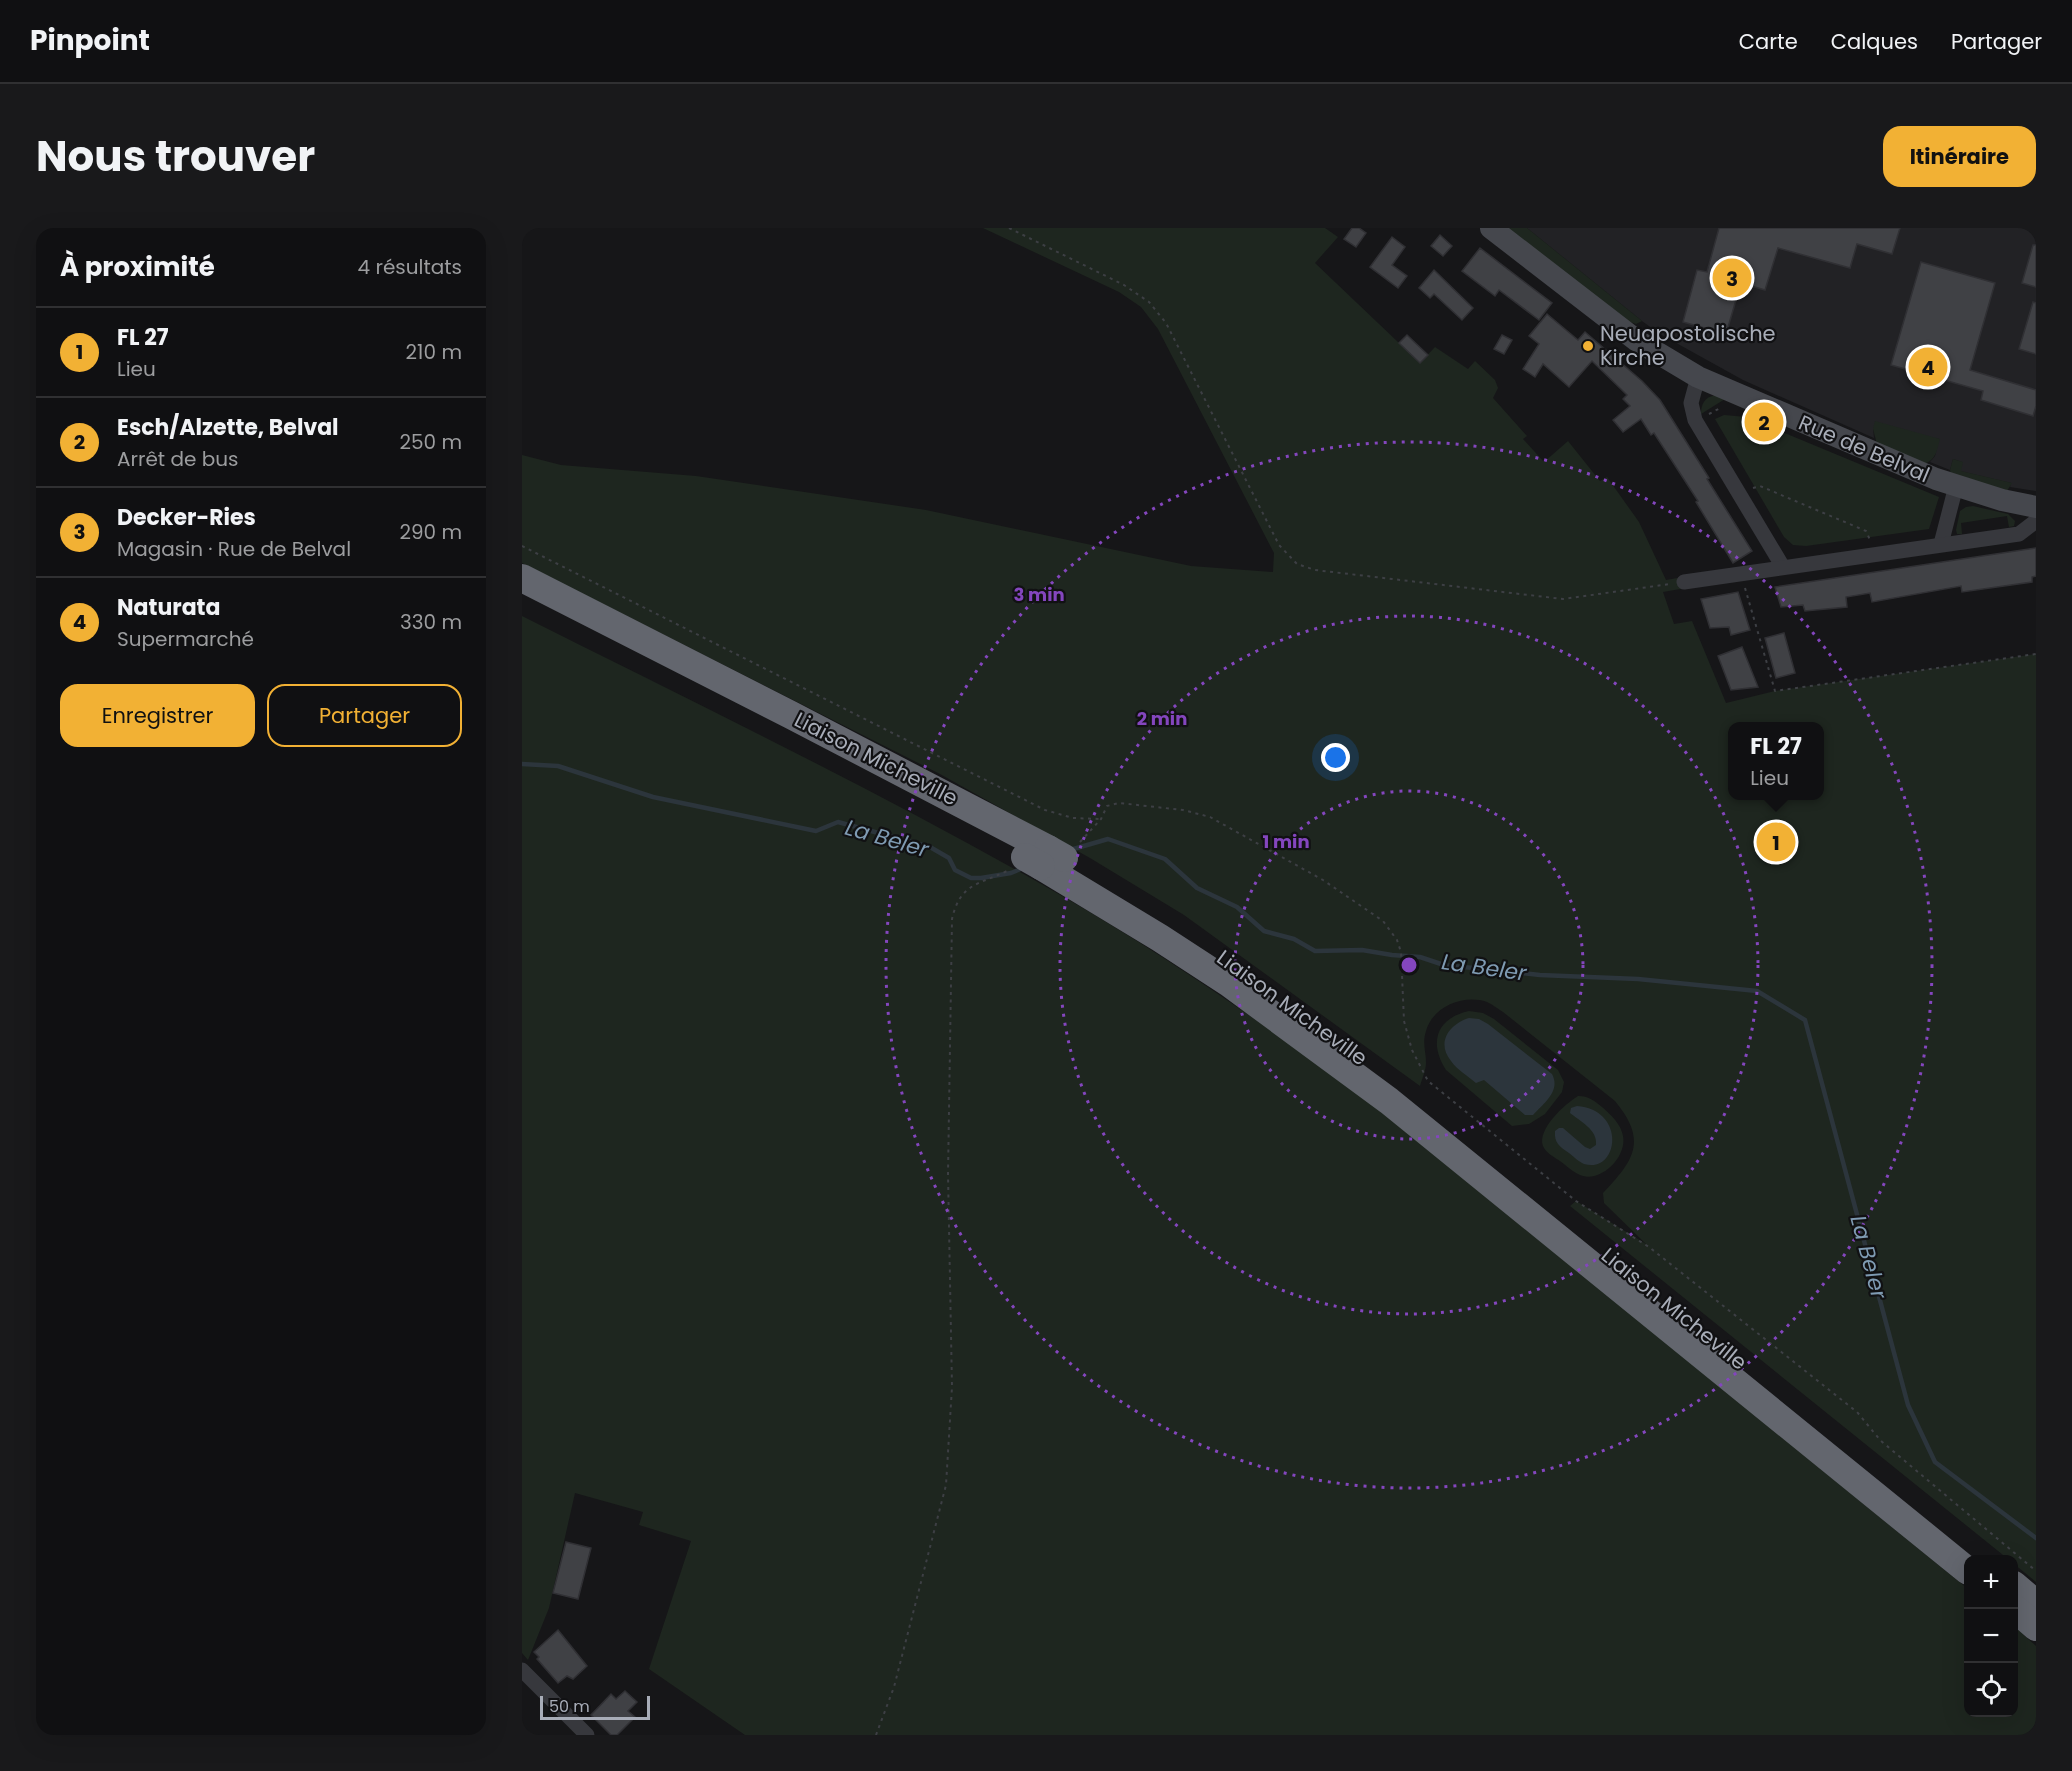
<!DOCTYPE html>
<html lang="fr">
<meta charset="utf-8">
<style>
:root{--surface:#101012;--page:#19191b;--text:#f1f3f6;--muted:#9c9d9f;--line:#303032;--accent:#f2b134}
body{margin:0;font-family:Poppins,sans-serif;background:var(--page);color:var(--text)}
.controls{position:absolute;right:18px;bottom:18px;display:grid;overflow:hidden;border-radius:12px;box-shadow:0 6px 24px #0002}
.controls button{width:54px;height:54px;display:grid;place-items:center;padding:0;border:0;border-bottom:2px solid var(--line);background:var(--surface);color:var(--text);font:30px sans-serif}
.scale{position:absolute;left:18px;bottom:15px;width:110px;box-sizing:border-box;padding-left:6px;border:3px solid #a8adb8;border-top:0;font-size:16px;line-height:21px;white-space:nowrap;color:#a8adb8;-webkit-text-stroke:4px #111113;paint-order:stroke}
.you{position:absolute;left:814px;top:530px;width:21px;height:21px;margin:-15px;border:4px solid #fff;border-radius:50%;background:#1a73e8;box-shadow:0 0 0 9px #1a73e833}
.badge{display:grid;place-items:center;width:39px;height:39px;border-radius:50%;background:var(--accent);color:#111;font-size:20px;font-weight:700}
.pin{position:absolute;translate:-50% -50%;border:3px solid #fff;box-shadow:0 2px 6px #0006}
.popup{position:absolute;left:1206px;top:494px;width:96px;height:78px;box-sizing:border-box;display:grid;place-content:center;border-radius:12px;background:var(--surface);filter:drop-shadow(0 2px 4px #0005);font-size:20px;white-space:nowrap;color:var(--muted)}
.popup b{font-size:22px;color:var(--text)}
.popup::after{content:'';position:absolute;left:50%;top:100%;margin-left:-12px;border:12px solid transparent;border-top-color:var(--surface)}
.list{margin:0;padding:0;list-style:none}
h2{display:flex;justify-content:space-between;align-items:center;height:78px;margin:0;padding:0 24px;font-size:26px}
h2 small{font-size:20px;font-weight:400;color:var(--muted)}
.list li{display:grid;grid-template-columns:39px 1fr auto;gap:18px;align-items:center;box-sizing:border-box;height:90px;padding:0 24px;border-top:2px solid var(--line)}
.list b{display:block;font-size:22px;white-space:nowrap}
.list p{margin:0;font-size:20px;white-space:nowrap;color:var(--muted)}
.list em{font-size:20px;font-style:normal;color:var(--muted)}
.actions{display:flex;gap:12px;padding:18px 24px}
.actions a{flex:1;padding:14px 0;border:2px solid var(--accent);border-radius:18px;text-align:center;font-size:21px;color:var(--accent)}
.actions .main{background:var(--accent);color:#111}
.icon{flex:none;width:33px;height:33px;fill:none;stroke:currentColor;stroke-width:2;stroke-linecap:round;stroke-linejoin:round}
.map{position:relative;flex:none;width:1514px;height:1507px;overflow:hidden;border-radius:18px}
header{display:flex;align-items:center;gap:36px;box-sizing:border-box;height:84px;padding:0 30px;background:var(--surface);border-bottom:2px solid var(--line)}
header strong{font-size:28px}
nav{display:flex;gap:33px;margin-inline-start:auto;font-size:21px}
.intro{display:flex;align-items:center;justify-content:space-between;box-sizing:border-box;height:144px;padding:0 36px}
h1{margin:0;font-size:42px}
.button{padding:15px 27px;border-radius:18px;background:var(--accent);color:#111;font-size:21px;font-weight:700}
main{display:flex;gap:36px;padding:0 36px}
aside{flex:1;background:var(--surface);border-radius:18px;box-shadow:0 6px 24px #0002}
.map>svg:first-child{display:block}
.built{fill:#222225}
.green{fill:#1e261f;fill-rule:evenodd}
.water{fill:#2c353c}
.lines{fill:none;stroke-linecap:round;stroke-linejoin:round}
.stream{stroke:#2c353c;stroke-width:4.5}
.building{fill:#404145;stroke:#303034;stroke-width:1.5}
.path{stroke:#3d3f44;stroke-width:2;stroke-dasharray:3 4.5;stroke-linecap:butt}
.street{stroke:#37383d;stroke-width:15}
.secondary{stroke:#45474d;stroke-width:22}
.highway{stroke:#63666e;stroke-width:28}
.highway-bridge{stroke:#63666e;stroke-width:28}
.ring{fill:none;stroke:#8446be;stroke-width:3;stroke-dasharray:3 6}
.poi-dot{fill:#f2b134;stroke:#111113;stroke-width:2}
.labels{text-anchor:middle;stroke-width:4.5;stroke-linejoin:round;paint-order:stroke}
.poi-label{font-size:21px;fill:#a8adb8;stroke:#111113;text-anchor:start}
.street-label{font-size:21px;fill:#a8adb8;stroke:#111113}
.water-label{font-size:22px;font-style:italic;fill:#7f9bb3;stroke:#111113}
.centre{fill:#8446be;stroke:#111113;stroke-width:3}
.ring-label{font-size:18px;text-anchor:middle;font-weight:bold;fill:#8446be;stroke:#111113;stroke-width:4.5;stroke-linejoin:round;paint-order:stroke}
</style>
<header>
<strong>Pinpoint</strong>
<nav><a>Carte</a><a>Calques</a><a>Partager</a></nav>
</header>
<div class="intro"><h1>Nous trouver</h1><a class="button">Itinéraire</a></div>
<main>
<aside>
<h2>À proximité<small>4 résultats</small></h2>
<ul class="list">
<li><span class="badge">1</span><div><b>FL 27</b><p>Lieu</p></div><em>210 m</em></li>
<li><span class="badge">2</span><div><b>Esch/Alzette, Belval</b><p>Arrêt de bus</p></div><em>250 m</em></li>
<li><span class="badge">3</span><div><b>Decker-Ries</b><p>Magasin · Rue de Belval</p></div><em>290 m</em></li>
<li><span class="badge">4</span><div><b>Naturata</b><p>Supermarché</p></div><em>330 m</em></li>
</ul>
<div class="actions"><a class="main">Enregistrer</a><a>Partager</a></div>
</aside>
<div class="map">
<svg width="1514" height="1507" viewBox="0 0 1514 1507">
<rect width="100%" height="100%" fill="#161618"/>
<polygon class="built" points="1005,0 1514,0 1514,263 1488,259 1489,255 1438,243 1440,234 1431,231 1428,242 1408,234 1413,228 1417,211 1351,201 1352,210 1221,152 1138,106 1120,93"/>
<g class="green">
<path d="M461 0H803L816 9 793 35 898 135 913 119 946 141 953 133 973 152 976 160 971 170 1005 208 1001 211 1022 234 1046 213 1078 253 1085 249 1117 294 1144 352 1161 349 1164 360 1141 364 1152 396 1170 393 1204 475 1253 463 1514 426V1354L1492 1336V1332L1486 1331 1048 978 1054 973 1124 1016 1082 975 1081 965C1112 932 1126 913 1093 873L981 784C976 781 970 776 965 774 942 766 911 778 904 803 900 815 904 823 904 835 904 842 900 851 898 858L662 687 568 630 418 546 0 335V227L39 237 174 248 404 282 669 338 751 344 752 325 636 101 619 79 597 64ZM1210 498H1298V568H1210Z"/>
<polygon points="981,0 1005,0 1120,93 1114,96 1097,90"/>
<path d="M1194 167 1203 171 1179 186C1179 175 1183 169 1194 167Z"/>
<polygon points="1202,187 1224,189 1417,269 1407,301 1284,318 1271,317 1262,309 1193,191"/>
<path d="M1353 193 1418 211C1415 222 1414 232 1402 236L1355 216 1351 201Z"/>
<polygon points="1431,231 1441,234 1439,243 1490,255 1485,263 1429,248 1428,242"/>
<polygon points="1451,278 1486,286 1493,293 1492,298 1487,299 1485,288 1439,295 1440,306 1435,306 1434,302 1438,283 1444,279"/>
<path d="M0 388C183 480 369 569 547 672 654 734 756 806 856 880L1446 1361V1484H1492V1398L1514 1418V1507H223L127 1441 169 1313 117 1297 121 1284 53 1265 27 1380 6 1432 0 1425Z"/>
<path d="M947 783 961 785 972 791 1036 842 1042 854 1040 864 1023 886 1007 896 990 898 924 842C906 814 915 790 947 783Z"/>
<path d="M1056 868C1067 868 1071 872 1080 879 1089 887 1099 896 1101 908 1105 928 1081 953 1061 948 1053 946 1045 938 1038 933 1032 929 1024 925 1021 918 1015 901 1043 876 1056 868Z"/>
</g>
<g class="water">
<path d="M947 790 957 791 966 796 1030 846C1039 863 1022 875 1011 887H1003L962 852 954 855C946 848 935 842 929 833 914 815 927 796 947 790Z"/>
<path d="M1055 878C1105 882 1097 946 1062 936 1057 934 1051 928 1047 925 1038 919 1032 915 1033 903L1037 900H1041L1063 919 1068 921 1074 917C1076 902 1058 893 1048 885L1049 880Z"/>
</g>
<g class="lines">
<g class="stream">
<polyline points="0,536 36,538 131,569 294,603 316,594 408,619 427,630 433,642 449,650 459,650 489,645 501,640"/>
<polyline points="548,622 586,611 643,631 675,660 715,679 742,703 772,711 793,723 840,722 870,727 898,729 922,737 1018,747 1116,751 1235,763 1283,792 1386,1177 1413,1234 1514,1310"/>
</g>
</g>
<g class="building">
<polygon points="830,0 837,0 844,5 834,19 822,11"/>
<polygon points="1197,0 1378,0 1370,26 1335,16 1328,40 1256,20 1243,62 1219,55 1204,106 1161,94 1175,42 1185,44"/>
<polygon points="918,7 930,18 921,28 909,18"/>
<polygon points="870,9 883,19 870,37 885,48 876,60 848,39"/>
<polygon points="1511,17 1514,17 1514,59 1500,55"/>
<polygon points="958,20 1030,75 1017,92 977,62 973,68 940,43"/>
<polygon points="1399,34 1473,55 1448,142 1514,162 1514,178 1511,188 1459,172 1461,163 1369,137"/>
<polygon points="912,42 951,80 940,92 912,66 908,70 897,60"/>
<polygon points="1511,74 1514,75 1514,126 1497,121"/>
<polygon points="1025,86 1056,112 1063,104 1120,153 1138,172 1187,250 1185,251 1230,323 1211,335 1174,274 1176,273 1132,205 1129,207 1119,191 1101,204 1091,192 1108,178 1101,171 1105,167 1070,133 1047,159 1021,136 1013,149 1001,141 1017,116 1007,108"/>
<polygon points="885,107 906,127 898,135 877,115"/>
<polygon points="980,107 990,112 982,126 972,121"/>
<polygon points="1514,320 1514,348 1510,349 1510,354 1440,364 1439,358 1350,374 1348,365 1324,369 1325,379 1283,383 1281,377 1259,379 1253,359"/>
<polygon points="1216,364 1228,402 1209,407 1207,399 1188,400 1179,371"/>
<polygon points="1262,405 1273,445 1254,450 1243,410"/>
<polygon points="1220,419 1236,459 1209,462 1196,428"/>
<polygon points="44,1314 69,1320 56,1371 31,1365"/>
<polygon points="36,1402 65,1438 51,1451 45,1448 36,1455 15,1431 17,1429 12,1424"/>
<polygon points="103,1463 115,1474 106,1483 113,1489 95,1507 89,1507 69,1487 89,1466 94,1471"/>
</g>
<g class="lines">
<g class="path">
<polyline points="487,0 602,57 627,74 644,95 757,317 775,336 793,342 1041,371 1148,356"/>
<polyline points="1187,186 1200,179"/>
<polyline points="1231,260 1238,258 1344,303 1348,312"/>
<polyline points="0,318 523,582 551,590 579,591"/>
<polyline points="1223,360 1253,463 1514,426"/>
<polyline points="558,614 579,591 585,578 597,575 661,582 688,589 801,652 861,693 875,712 879,724 882,793 890,822 906,853 1054,973 1127,1019 1335,1184 1359,1213 1514,1343"/>
<path d="M354 1507 372 1459 424 1257 430 1159 426 946 430 691C438 656 455 657 485 643"/>
</g>
<g class="street">
<polyline points="1176,149 1169,175 1173,192 1261,339"/>
<polyline points="1419,316 1434,258"/>
<polyline points="1162,354 1497,306 1514,293"/>
<polyline points="0,1442 65,1507"/>
</g>
<polyline class="secondary" points="969,0 1114,112 1176,149 1414,251 1480,272 1514,279"/>
<g class="highway">
<polyline points="0,350 269,487 526,621"/>
<polyline points="519,638 638,710 707,755 867,873 1446,1343"/>
<polyline points="1492,1357 1514,1376"/>
<polyline points="1492,1380 1514,1399"/>
</g>
<g class="highway-bridge">
<polyline points="526,621 542,630"/>
<polyline points="503,629 519,638"/>
</g>
</g>
<g class="ring">
<circle cx="887" cy="737" r="174"/>
<circle cx="887" cy="737" r="349"/>
<circle cx="887" cy="737" r="523"/>
</g>
<circle class="poi-dot" cx="1066" cy="118" r="6"/>
<g class="labels">
<g class="poi-label">
<text x="1078" y="113">Neuapostolische<tspan x="1078" dy="24">Kirche</tspan></text>
</g>
<g class="street-label">
<text transform="translate(1342 221) rotate(23)" y="7">Rue de Belval</text>
<text transform="translate(354 531) rotate(27)" y="7">Liaison Micheville</text>
<text transform="translate(770 780) rotate(36)" y="7">Liaison Micheville</text>
<text transform="translate(1152 1081) rotate(39)" y="7">Liaison Micheville</text>
</g>
<g class="water-label">
<text transform="translate(365 610) rotate(16)" y="8">La Beler</text>
<text transform="translate(962 739) rotate(8)" y="8">La Beler</text>
<text transform="translate(1347 1029) rotate(75)" y="8">La Beler</text>
</g>
</g>
<circle cx="887" cy="737" r="9" class="centre"/>
<g class="ring-label">
<text x="517" y="373">3 min</text>
<text x="640" y="497">2 min</text>
<text x="764" y="620">1 min</text>
</g>
</svg>
<div class="controls">
<button>+</button>
<button>−</button>
<button><svg class="icon" aria-label="locate" viewBox="0 0 24 24"><circle cx="12" cy="12" r="6"/><path d="M12 2v4M12 18v4M2 12h4M18 12h4"/></svg></button>
</div>
<div class="scale">50 m</div>
<div class="you"></div>
<div class="pin badge" style="left:1254px;top:614px">1</div>
<div class="popup"><b>FL 27</b>Lieu</div>
<div class="pin badge" style="left:1242px;top:194px">2</div>
<div class="pin badge" style="left:1210px;top:50px">3</div>
<div class="pin badge" style="left:1406px;top:139px">4</div>
</div>
</main>
